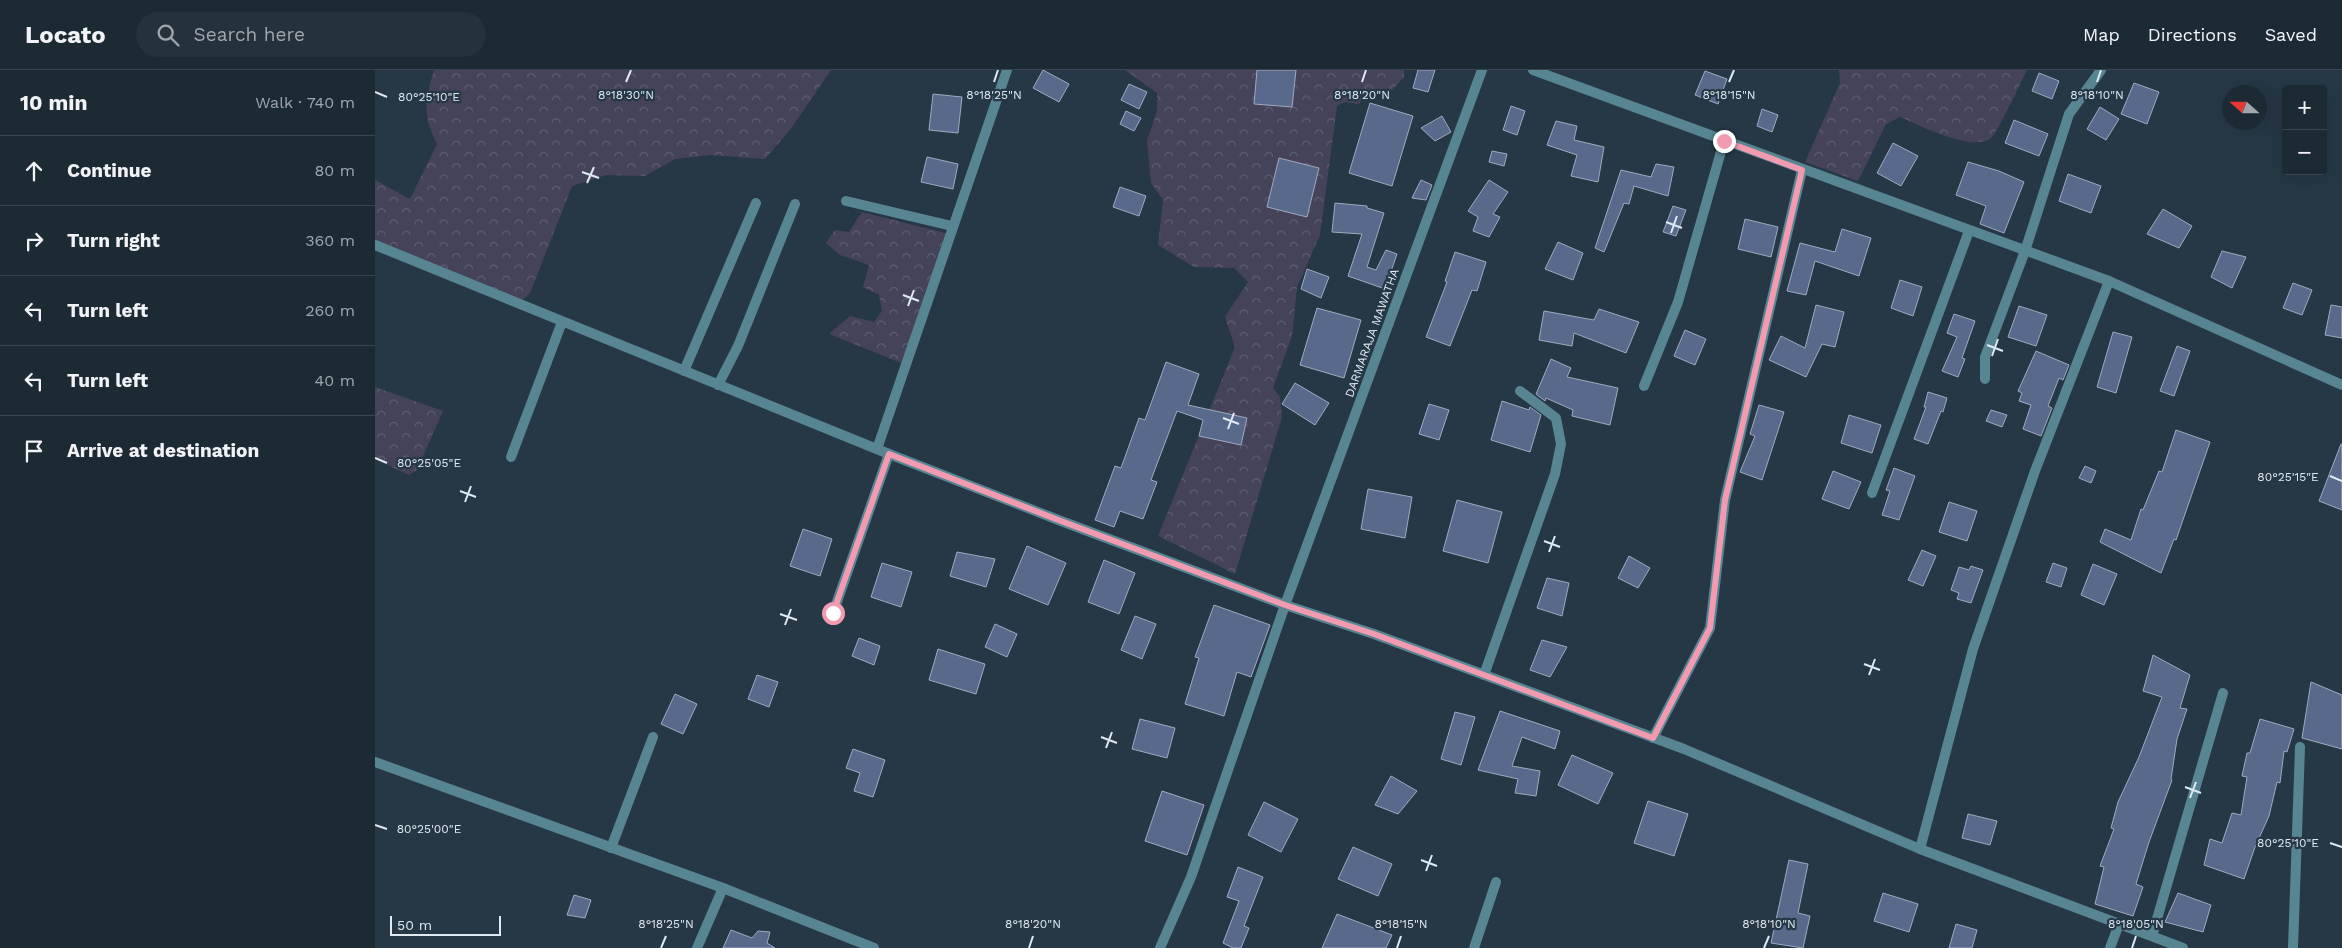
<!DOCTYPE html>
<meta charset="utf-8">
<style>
:root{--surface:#1c2a34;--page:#25323c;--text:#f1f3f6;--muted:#a0a7ac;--line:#3a464f}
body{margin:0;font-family:"Work Sans",sans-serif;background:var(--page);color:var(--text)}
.controls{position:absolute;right:15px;top:15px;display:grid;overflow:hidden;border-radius:5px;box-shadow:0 5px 20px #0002}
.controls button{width:45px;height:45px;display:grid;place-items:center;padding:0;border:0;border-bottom:1px solid var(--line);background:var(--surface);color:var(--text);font:25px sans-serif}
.compass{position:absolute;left:1847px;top:15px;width:45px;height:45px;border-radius:50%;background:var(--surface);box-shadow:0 5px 20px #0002;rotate:291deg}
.scale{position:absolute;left:15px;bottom:12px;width:111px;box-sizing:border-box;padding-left:5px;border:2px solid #dee9f2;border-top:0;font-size:14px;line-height:18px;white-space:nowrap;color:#dee9f2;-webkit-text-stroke:4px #263845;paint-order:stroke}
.stop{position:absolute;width:15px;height:15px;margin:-11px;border:4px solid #f29ab0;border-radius:50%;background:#fff}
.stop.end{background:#f29ab0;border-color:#fff;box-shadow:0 1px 5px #0008}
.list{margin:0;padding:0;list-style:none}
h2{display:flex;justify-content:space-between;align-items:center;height:65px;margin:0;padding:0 20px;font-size:21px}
h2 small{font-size:16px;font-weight:400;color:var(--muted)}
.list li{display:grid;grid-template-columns:32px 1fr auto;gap:15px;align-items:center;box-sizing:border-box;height:70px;padding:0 20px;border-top:1px solid var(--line)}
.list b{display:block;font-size:19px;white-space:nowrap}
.list em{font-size:16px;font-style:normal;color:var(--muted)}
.icon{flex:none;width:28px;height:28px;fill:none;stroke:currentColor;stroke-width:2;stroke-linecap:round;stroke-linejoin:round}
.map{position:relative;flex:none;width:1967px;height:878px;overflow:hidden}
header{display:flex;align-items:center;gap:30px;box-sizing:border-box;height:70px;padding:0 25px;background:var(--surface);border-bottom:1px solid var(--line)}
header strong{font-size:24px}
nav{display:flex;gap:28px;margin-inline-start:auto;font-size:18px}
.search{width:350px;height:45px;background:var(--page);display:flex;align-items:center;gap:12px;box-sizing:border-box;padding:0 18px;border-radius:28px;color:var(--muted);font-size:19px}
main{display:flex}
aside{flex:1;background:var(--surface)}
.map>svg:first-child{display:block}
.forest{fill:url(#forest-crowns)}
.building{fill:#58698c;stroke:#a0aac0}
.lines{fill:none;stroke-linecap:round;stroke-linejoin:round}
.street{stroke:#578692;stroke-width:10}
.route{stroke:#f29ab0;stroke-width:6}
.ticks{fill:none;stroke:#dee9f2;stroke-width:2}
.labels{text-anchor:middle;stroke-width:4.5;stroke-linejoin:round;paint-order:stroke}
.street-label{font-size:12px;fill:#dee9f2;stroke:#263845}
.ticks-label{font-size:12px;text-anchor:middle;fill:#dee9f2;stroke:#263845;stroke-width:4.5;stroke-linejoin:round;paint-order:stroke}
</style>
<header>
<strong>Locato</strong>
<div class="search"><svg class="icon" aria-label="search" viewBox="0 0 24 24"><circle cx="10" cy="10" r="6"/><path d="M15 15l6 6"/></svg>Search here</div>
<nav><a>Map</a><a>Directions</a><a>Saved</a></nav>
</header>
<main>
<aside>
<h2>10 min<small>Walk · 740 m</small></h2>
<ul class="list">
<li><svg class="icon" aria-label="ahead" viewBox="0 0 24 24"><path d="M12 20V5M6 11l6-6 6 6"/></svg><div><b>Continue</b></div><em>80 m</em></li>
<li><svg class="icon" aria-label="right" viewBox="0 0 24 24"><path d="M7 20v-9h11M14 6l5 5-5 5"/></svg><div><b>Turn right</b></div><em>360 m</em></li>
<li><svg class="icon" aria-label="left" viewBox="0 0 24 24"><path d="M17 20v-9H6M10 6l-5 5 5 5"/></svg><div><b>Turn left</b></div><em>260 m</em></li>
<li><svg class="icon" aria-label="left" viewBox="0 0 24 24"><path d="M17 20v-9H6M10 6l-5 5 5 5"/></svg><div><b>Turn left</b></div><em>40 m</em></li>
<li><svg class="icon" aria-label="arrive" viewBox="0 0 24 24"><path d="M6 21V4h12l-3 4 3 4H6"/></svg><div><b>Arrive at destination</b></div></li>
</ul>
</aside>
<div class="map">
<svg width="1967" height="878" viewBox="0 0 1967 878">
<defs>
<pattern id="forest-crowns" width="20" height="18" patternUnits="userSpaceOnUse" patternTransform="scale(1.25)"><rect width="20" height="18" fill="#45435a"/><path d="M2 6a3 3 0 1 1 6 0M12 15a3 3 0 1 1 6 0" fill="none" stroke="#5f5e72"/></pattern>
</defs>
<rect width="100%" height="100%" fill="#263845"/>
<g class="forest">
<path d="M59 0H456L415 60 390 89 336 85 300 89 270 106 231 105 197 116 155 223 143 234 0 178V110L35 129 62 74C47 44 50 31 59 0Z"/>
<polygon points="750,0 1029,0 1029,7 1017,20 993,21 984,34 970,32 962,36 945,165 922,217 917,266 898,318 905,327 907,347 860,504 783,466 860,277 850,247 873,212 859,198 819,197 783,175 788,130 776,113 772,71 782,41 782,23"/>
<path d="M1464 0H1652C1646 12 1623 62 1616 68 1598 83 1544 55 1525 47L1511 54 1483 111 1430 92 1465 13Z"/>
<polygon points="487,142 574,164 531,295 454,264 475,246 499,252 507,241 504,225 488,217 494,195 465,185 451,173 460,160 474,162"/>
<polygon points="0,317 68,341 42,400 34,405 0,389"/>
</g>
<g class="building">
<polygon points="668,0 694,14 684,32 658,18"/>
<polygon points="882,0 921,0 917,37 879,34"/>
<polygon points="1043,0 1060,0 1053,22 1038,18"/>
<polygon points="1330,1 1352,9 1343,34 1320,25"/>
<polygon points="1664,3 1684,11 1677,29 1657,21"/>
<polygon points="1759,13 1784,22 1772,54 1746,44"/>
<polygon points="754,14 772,22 764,39 746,30"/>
<polygon points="558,24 587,27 583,63 554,60"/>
<polygon points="995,33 1038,46 1017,116 974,103"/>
<polygon points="1136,36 1150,41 1142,65 1128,60"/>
<polygon points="1725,37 1744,49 1731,70 1712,59"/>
<polygon points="1387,39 1403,45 1397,62 1382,56"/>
<polygon points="751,41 766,48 759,61 745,54"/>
<polygon points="1067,46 1076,62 1060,71 1046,58"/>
<polygon points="1639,50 1673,64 1664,86 1630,73"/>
<polygon points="1181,51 1202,56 1199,70 1229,77 1223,112 1196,106 1202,85 1172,75"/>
<polygon points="1518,73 1543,86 1526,116 1502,103"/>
<polygon points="1117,81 1132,84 1129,96 1114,92"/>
<polygon points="552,87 583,94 578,119 546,112"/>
<polygon points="904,88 944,98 932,147 892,137"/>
<polygon points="1593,92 1624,101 1649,112 1629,163 1605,154 1611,136 1581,125"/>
<polygon points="1281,94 1299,97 1293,126 1259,116 1254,134 1249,133 1229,182 1220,178 1246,100 1276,107"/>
<polygon points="1693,104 1726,116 1716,143 1684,131"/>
<polygon points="1046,110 1057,115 1051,130 1037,128"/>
<polygon points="1114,110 1133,122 1118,144 1125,147 1114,167 1098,161 1103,147 1093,141"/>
<polygon points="745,117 771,126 764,146 738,137"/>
<polygon points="960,133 992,136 992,138 1009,143 992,197 1001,200 1011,180 1022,184 1010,219 973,206 987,164 957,162"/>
<polygon points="1298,136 1311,140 1301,166 1288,162"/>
<polygon points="1788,139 1817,156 1804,178 1772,164"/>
<polygon points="1370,149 1403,157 1396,187 1363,179"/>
<polygon points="1467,159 1496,168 1484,206 1440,191 1431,225 1412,221 1425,173 1460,182"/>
<polygon points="1183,172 1208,183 1198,210 1170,199"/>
<polygon points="1847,181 1871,187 1857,218 1836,207"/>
<polygon points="1080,182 1111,192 1102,221 1097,220 1075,276 1051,267 1072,212 1070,211"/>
<polygon points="932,199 954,207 946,228 926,219"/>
<polygon points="1525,210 1547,217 1538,246 1516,238"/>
<polygon points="1918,213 1937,220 1927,245 1908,238"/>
<polygon points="1441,235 1469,242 1460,277 1447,274 1431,307 1394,290 1406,266 1430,278"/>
<polygon points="1956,235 1967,237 1967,268 1950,265"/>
<polygon points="1644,236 1672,245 1661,276 1633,267"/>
<polygon points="942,238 986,250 969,308 925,295"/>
<polygon points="1224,239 1264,252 1251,283 1199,263 1197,276 1164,270 1169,241 1219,250"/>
<polygon points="1579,244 1600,251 1587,288 1590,289 1583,307 1567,301 1582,267 1572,263"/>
<polygon points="1310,260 1331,269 1320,295 1299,286"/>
<polygon points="1738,262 1757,267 1741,323 1722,317"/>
<polygon points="1802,276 1815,281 1799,326 1785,321"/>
<polygon points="1661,281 1694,295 1688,310 1684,308 1673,336 1677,338 1666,366 1648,359 1656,335 1644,331 1647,323 1643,321"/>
<polygon points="1176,289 1196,298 1192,307 1243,318 1235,355 1197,346 1198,340 1171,328 1170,331 1161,324"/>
<polygon points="791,292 824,304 813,335 872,348 866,375 824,366 828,350 802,341 776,410 782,412 768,449 745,441 739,457 720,450 740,396 746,398 764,348 770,350"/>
<polygon points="920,313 954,333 940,355 907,334"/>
<polygon points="1553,322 1572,328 1568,342 1566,341 1553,374 1539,369 1551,337 1549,337"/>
<polygon points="1127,331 1154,340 1155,337 1166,345 1155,382 1116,370"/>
<polygon points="1054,334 1074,340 1064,370 1044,364"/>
<polygon points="1384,335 1409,342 1387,410 1365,402 1380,366 1375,364"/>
<polygon points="1616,340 1632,345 1627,357 1611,351"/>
<polygon points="1474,345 1506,355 1497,383 1466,373"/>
<polygon points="1801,360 1835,372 1801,470 1799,469 1786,503 1725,472 1730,459 1756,470 1766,439 1768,440 1784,401 1787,402"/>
<polygon points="1966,374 1967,374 1967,440 1944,431"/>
<polygon points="1710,396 1721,401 1716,413 1704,408"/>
<polygon points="1519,398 1540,406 1524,450 1507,445 1515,421 1511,420"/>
<polygon points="1458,401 1486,412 1474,439 1447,429"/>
<polygon points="993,419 1037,427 1030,468 986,459"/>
<polygon points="1082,430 1127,442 1113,493 1068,481"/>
<polygon points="1574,432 1602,441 1592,471 1564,462"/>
<polygon points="428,459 457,469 445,506 415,496"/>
<polygon points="652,476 691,493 673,535 634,519"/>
<polygon points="1547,480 1561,486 1548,516 1533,510"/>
<polygon points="582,482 620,489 611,517 575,506"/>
<polygon points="1254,486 1275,498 1263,518 1243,508"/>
<polygon points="729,490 760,503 744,544 713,532"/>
<polygon points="507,493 537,502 526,537 496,527"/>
<polygon points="1678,493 1692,498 1686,517 1671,512"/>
<polygon points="1718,494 1742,504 1729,535 1706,525"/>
<polygon points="1596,496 1608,500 1596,533 1582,529 1584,523 1576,520 1584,497 1594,500"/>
<polygon points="1172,508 1194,513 1187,546 1162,538"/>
<polygon points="839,535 895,555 876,607 862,602 849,646 810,634 824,588 820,587"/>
<polygon points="760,546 781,554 767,589 746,580"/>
<polygon points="620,554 642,564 632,587 610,577"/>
<polygon points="484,568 505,576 499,595 477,586"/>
<polygon points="1167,570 1192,577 1175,607 1155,600"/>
<polygon points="563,579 610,594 601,624 554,610"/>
<polygon points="1778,585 1815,605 1805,638 1812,639 1802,669 1796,709 1797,710 1774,772 1761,814 1768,817 1758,846 1720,834 1729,797 1725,796 1739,759 1736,758 1743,732 1764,687 1787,627 1768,621"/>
<polygon points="382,605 403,612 394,637 373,629"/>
<polygon points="1936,612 1967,625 1967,679 1927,668"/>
<polygon points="300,624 322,634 308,664 286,654"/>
<polygon points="1125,641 1185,661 1180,679 1147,667 1137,696 1165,701 1161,726 1140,723 1143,709 1103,700"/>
<polygon points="1080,642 1100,647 1086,695 1066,689"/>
<polygon points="765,649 800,658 792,688 757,679"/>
<polygon points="1885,649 1919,659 1912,682 1909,681 1905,713 1902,712 1894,746 1880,777 1869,809 1829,795 1835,769 1847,773 1857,743 1866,745 1872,707 1867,706 1872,683 1875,683"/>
<polygon points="478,679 510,690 498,727 479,721 485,703 471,698"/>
<polygon points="1197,685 1238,703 1223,734 1183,715"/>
<polygon points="1016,706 1042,721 1023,744 1000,735"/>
<polygon points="787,721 829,735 812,785 770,771"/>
<polygon points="1273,731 1313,744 1299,786 1259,773"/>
<polygon points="889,732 923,749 906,782 873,765"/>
<polygon points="1593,744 1622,751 1615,775 1587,768"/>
<polygon points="978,777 1017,794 1003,826 963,809"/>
<polygon points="1414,790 1433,794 1423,843 1435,846 1428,878 1396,873"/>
<polygon points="863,797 888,807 869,856 874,858 866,878 858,878 848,873 864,831 852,827"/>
<polygon points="1508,823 1543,834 1534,862 1499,851"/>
<polygon points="1803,823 1836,835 1828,862 1790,852"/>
<polygon points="199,825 216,830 210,848 192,845"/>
<polygon points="962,844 1017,865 1011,878 947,878"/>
<polygon points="1581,854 1602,860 1597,878 1574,878"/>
<polygon points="356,860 377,868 383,861 395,862 392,873 400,878 348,878"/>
</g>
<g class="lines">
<g class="street">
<polyline points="1158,0 1734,211 1967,315"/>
<polyline points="471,131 577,156"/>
<polyline points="0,175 514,384 686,451 910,535 999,564 1309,679 1545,779 1808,878"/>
<polyline points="309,301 381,133"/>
<polyline points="1610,309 1610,287 1650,181 1694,44 1726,0"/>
<polyline points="343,315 363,276 420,134"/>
<polyline points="1269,316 1303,232 1349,71"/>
<polyline points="502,379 632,0"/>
<polyline points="136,387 187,252"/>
<polyline points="1497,423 1594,161"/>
<polyline points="458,543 514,384"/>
<polyline points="1109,605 1180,404 1186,374 1181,348 1145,321"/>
<polyline points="1278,668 1335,558 1350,430 1427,100"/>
<polyline points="0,692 348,818 499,878"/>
<polyline points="236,778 278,667"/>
<polyline points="1545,779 1598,579 1660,401 1734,211"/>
<polyline points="1777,866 1848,623"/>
<polyline points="322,878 348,818"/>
<polyline points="785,878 816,807 910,535 1107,0"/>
<polyline points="1099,878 1121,812"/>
<polyline points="1735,878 1744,854"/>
<polyline points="1918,878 1925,677"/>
</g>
</g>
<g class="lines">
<polyline class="route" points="458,543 514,384 686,451 910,535 999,564 1278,668 1335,558 1350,430 1427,100 1349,71"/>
</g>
<path class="ticks" d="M251 12 256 0M619 12 623 0M987 12 991 0M1354 12 1359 0M1722 12 1726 0M0 22 12 27M207 102 224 108M212 113 219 97M1291 152 1307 158M1296 163 1302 146M528 225 544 231M533 236 539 220M1612 275 1628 281M1617 286 1623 269M848 348 864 354M853 359 859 343M0 388 12 393M1955 406 1967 411M85 421 101 427M90 432 96 416M1169 471 1185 477M1174 482 1180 466M405 544 422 550M410 555 416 539M1489 594 1505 600M1494 605 1500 589M726 667 742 673M731 678 737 662M1810 717 1826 723M1815 728 1821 712M0 755 12 759M1955 773 1967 777M1046 790 1062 796M1051 801 1057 785M286 878 291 866M654 878 658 866M1022 878 1026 866M1389 878 1394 866M1757 878 1761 866"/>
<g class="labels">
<g class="street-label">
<text transform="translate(997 263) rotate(-70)" y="4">DARMARAJA MAWATHA</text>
</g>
</g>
<g class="ticks-label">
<text x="251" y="29">8°18'30"N</text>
<text x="619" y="29">8°18'25"N</text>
<text x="987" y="29">8°18'20"N</text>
<text x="1354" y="29">8°18'15"N</text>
<text x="1722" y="29">8°18'10"N</text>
<text x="54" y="31">80°25'10"E</text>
<text x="54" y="397">80°25'05"E</text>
<text x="1913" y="411">80°25'15"E</text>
<text x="54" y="763">80°25'00"E</text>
<text x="1913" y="777">80°25'10"E</text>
<text x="291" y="858">8°18'25"N</text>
<text x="658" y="858">8°18'20"N</text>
<text x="1026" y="858">8°18'15"N</text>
<text x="1394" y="858">8°18'10"N</text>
<text x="1761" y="858">8°18'05"N</text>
</g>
</svg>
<div class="controls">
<button>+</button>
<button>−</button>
</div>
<svg class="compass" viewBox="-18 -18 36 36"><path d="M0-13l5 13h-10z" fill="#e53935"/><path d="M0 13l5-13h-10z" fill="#a0a7ac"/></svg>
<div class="scale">50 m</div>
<div class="stop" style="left:458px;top:543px"></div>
<div class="stop end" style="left:1349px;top:71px"></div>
</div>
</main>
